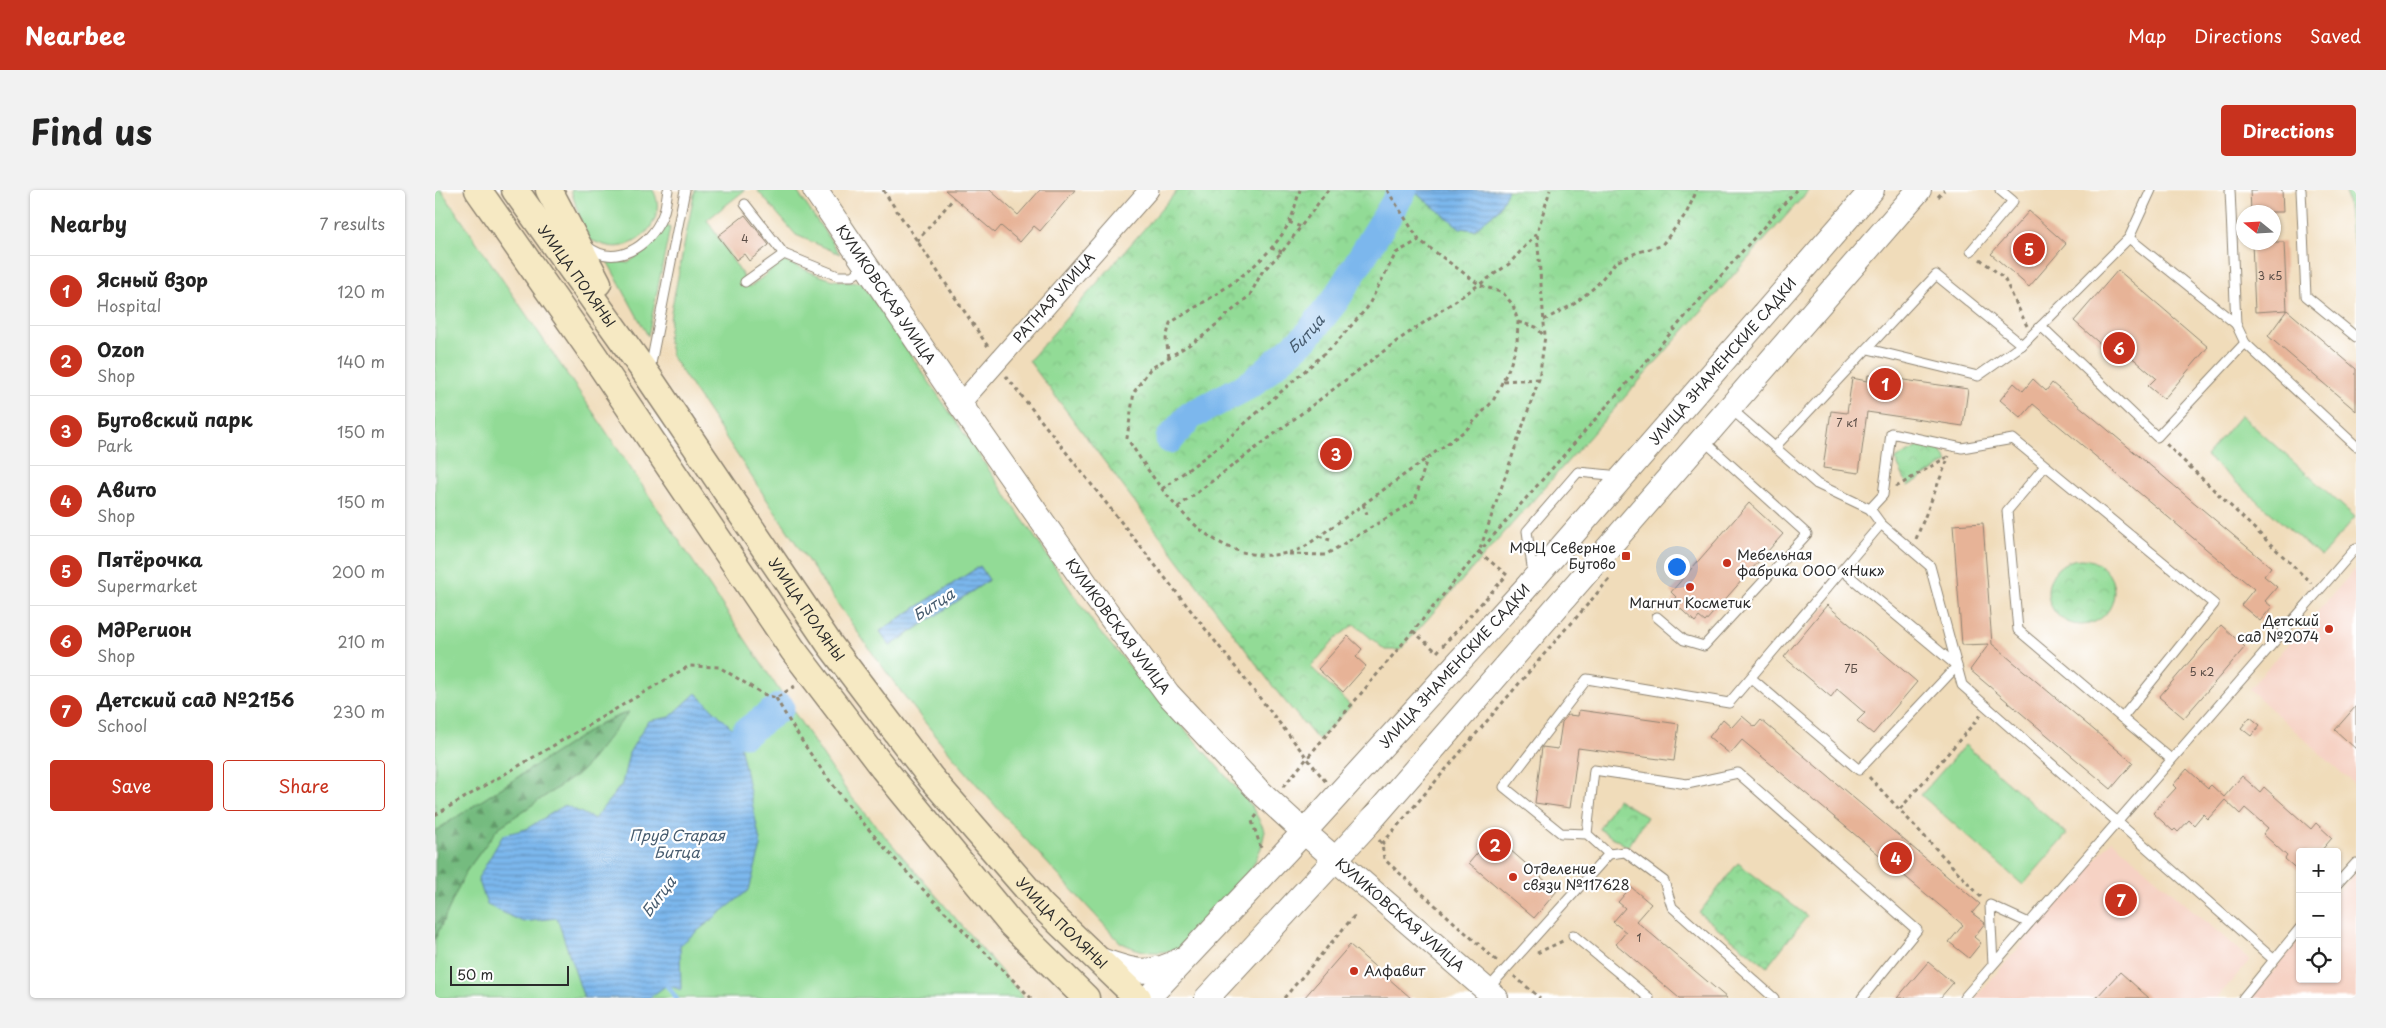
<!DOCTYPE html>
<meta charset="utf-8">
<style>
:root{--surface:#fff;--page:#f2f2f2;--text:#222;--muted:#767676;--line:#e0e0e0;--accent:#c8321e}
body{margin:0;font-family:"Playpen Sans",sans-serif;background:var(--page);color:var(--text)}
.controls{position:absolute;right:15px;bottom:15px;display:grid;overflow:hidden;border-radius:5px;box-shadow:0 1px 4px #0004}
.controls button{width:45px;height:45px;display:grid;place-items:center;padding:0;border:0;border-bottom:1px solid var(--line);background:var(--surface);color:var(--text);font:25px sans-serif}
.compass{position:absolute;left:1801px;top:15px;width:45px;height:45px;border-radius:50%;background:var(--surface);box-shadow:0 1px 4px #0004;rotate:288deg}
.scale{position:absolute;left:15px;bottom:12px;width:119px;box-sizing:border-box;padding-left:5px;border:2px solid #2b2b2b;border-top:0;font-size:14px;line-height:18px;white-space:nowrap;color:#2b2b2b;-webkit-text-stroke:4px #fff;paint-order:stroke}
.you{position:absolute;left:1241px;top:376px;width:18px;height:18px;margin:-12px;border:4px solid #fff;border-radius:50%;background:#1a73e8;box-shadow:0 0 0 8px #1a73e833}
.badge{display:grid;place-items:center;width:32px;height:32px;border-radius:50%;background:var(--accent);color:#fff;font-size:16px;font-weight:700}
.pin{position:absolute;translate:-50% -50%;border:2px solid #fff;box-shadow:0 1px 5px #0006}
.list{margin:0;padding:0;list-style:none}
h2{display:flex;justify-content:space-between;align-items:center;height:65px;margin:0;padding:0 20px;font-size:21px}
h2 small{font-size:16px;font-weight:400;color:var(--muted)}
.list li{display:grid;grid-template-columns:32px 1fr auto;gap:15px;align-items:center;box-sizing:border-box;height:70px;padding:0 20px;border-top:1px solid var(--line)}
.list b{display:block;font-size:19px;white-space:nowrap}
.list p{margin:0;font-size:16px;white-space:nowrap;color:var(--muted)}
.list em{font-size:16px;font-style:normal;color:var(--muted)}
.actions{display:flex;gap:10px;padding:15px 20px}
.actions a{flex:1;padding:11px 0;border:1px solid var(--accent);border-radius:5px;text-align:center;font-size:18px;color:var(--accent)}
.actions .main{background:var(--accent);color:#fff}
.icon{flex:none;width:28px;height:28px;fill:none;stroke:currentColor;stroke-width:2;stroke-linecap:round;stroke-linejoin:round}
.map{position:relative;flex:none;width:1921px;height:808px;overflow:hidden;border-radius:5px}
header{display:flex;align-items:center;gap:30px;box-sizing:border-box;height:70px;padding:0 25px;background:var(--accent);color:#fff}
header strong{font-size:24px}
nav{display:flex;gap:28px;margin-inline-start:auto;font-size:18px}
.intro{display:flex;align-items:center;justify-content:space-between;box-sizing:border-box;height:120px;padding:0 30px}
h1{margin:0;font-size:35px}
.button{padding:12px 22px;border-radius:5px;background:var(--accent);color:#fff;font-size:18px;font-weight:700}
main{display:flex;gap:30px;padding:0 30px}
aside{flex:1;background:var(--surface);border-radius:5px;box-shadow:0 1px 4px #0004}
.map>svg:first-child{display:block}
.built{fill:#f6d2c4}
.grass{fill:#92db96;stroke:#5e8360;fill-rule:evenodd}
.forest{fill:url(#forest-firs);stroke:#507355}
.park{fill:url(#park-crowns);stroke:#5e8360}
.water{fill:url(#water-rules);stroke:#53718c}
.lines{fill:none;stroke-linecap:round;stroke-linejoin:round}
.stream{stroke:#7bb7ed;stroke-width:5}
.river{stroke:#7bb7ed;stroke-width:29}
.building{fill:#e7b397}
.service-casing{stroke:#8e8472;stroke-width:11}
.minor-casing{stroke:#8e8472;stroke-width:21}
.tertiary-casing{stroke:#8e8472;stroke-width:26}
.secondary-casing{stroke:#8e8472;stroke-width:29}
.path{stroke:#8e8472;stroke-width:3;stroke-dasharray:4 4;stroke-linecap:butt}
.service{stroke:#fff;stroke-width:9}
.minor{stroke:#fff;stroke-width:19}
.tertiary{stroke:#fff;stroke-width:24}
.secondary{stroke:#f6e9c3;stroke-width:26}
.poi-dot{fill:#c8321e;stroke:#fff;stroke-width:2}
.labels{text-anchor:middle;stroke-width:4.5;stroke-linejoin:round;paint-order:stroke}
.number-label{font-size:11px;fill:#5a4d46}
.street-label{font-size:14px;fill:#2b2b2b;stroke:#fff}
.poi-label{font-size:14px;fill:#2b2b2b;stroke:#fff;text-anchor:start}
.water-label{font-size:15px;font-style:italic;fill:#475c6f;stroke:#fff}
</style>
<header>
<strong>Nearbee</strong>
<nav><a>Map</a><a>Directions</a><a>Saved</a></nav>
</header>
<div class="intro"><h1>Find us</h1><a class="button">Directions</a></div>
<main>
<aside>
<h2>Nearby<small>7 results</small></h2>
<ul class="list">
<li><span class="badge">1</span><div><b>Ясный взор</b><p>Hospital</p></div><em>120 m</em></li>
<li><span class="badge">2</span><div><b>Ozon</b><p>Shop</p></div><em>140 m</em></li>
<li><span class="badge">3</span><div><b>Бутовский парк</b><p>Park</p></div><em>150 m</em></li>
<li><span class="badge">4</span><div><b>Авито</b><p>Shop</p></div><em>150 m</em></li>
<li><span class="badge">5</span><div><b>Пятёрочка</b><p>Supermarket</p></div><em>200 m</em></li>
<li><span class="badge">6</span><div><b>МдРегион</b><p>Shop</p></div><em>210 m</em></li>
<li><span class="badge">7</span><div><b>Детский сад №2156</b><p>School</p></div><em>230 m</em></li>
</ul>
<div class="actions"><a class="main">Save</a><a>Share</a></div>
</aside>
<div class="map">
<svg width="1921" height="808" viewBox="0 0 1921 808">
<defs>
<pattern id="forest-firs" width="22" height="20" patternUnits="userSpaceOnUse" patternTransform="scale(1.25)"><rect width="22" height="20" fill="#75bb7f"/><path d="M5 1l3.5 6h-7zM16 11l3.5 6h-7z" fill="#609868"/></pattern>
<pattern id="park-crowns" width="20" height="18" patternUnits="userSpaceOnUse" patternTransform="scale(1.25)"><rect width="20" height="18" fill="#92db96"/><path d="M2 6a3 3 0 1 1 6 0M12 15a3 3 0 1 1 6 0" fill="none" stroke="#7ebc81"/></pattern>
<pattern id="water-rules" width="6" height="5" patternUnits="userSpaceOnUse" patternTransform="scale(1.25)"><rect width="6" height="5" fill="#7bb7ed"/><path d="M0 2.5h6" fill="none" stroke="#6595c0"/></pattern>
</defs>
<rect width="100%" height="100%" fill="#fff"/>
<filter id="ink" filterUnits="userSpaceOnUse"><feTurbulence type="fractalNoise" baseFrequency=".02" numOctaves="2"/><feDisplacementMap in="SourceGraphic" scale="10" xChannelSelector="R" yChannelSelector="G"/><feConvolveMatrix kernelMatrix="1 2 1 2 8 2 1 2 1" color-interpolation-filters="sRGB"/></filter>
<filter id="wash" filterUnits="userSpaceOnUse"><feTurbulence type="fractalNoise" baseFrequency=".0096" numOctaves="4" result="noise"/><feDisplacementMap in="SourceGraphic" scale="20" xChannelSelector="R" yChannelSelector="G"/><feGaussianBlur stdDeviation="1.12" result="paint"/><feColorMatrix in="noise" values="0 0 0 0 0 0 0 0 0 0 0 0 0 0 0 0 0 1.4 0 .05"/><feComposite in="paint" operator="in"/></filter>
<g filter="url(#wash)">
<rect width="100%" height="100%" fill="#f0dcba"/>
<g class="built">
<polygon points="1921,378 1921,596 1814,499"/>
<polygon points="1677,650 1815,770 1782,808 1540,808"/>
<polygon points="1921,682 1921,808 1815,808 1865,749 1865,789 1902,789 1902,704"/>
</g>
<g class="grass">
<polygon points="0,0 6,0 158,222 413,603 589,808 0,808 0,749 30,683 63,638 147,581 193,522 166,533 0,641"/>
<path d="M136 0H218C231 23 213 50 188 56 175 59 163 53 151 48Z"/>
<path d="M260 0H310L272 30 315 97 348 71C374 80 398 95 426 92L663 440 816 615 830 641 826 658 816 680 746 758C723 765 706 763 685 752 608 668 529 586 461 495 382 389 311 277 237 167L233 149 236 122ZM545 376 554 390 455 456 445 441Z"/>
<polygon points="322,0 361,0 405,64 361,45"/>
<polygon points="231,35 235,38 213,146 171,69 193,73 218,53 223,42"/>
<polygon points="1806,225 1920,327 1886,367 1771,266"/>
<polygon points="1530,555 1632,644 1588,695 1486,605"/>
</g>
<polygon class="forest" points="194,522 147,581 63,638 30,683 0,749 0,641 166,533"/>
<g class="park">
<polygon points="743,0 1374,0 965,460 950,460 919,434 898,451 876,477 916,516 883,550 843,503 594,171"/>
<polygon points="1911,0 1915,0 1921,5 1921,60 1915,38"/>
<polygon points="1499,249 1513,272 1473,296 1460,269"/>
<circle cx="1646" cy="402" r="33"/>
<polygon points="1182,609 1212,627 1193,657 1164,639"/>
<polygon points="1303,673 1372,726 1332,777 1264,723"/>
</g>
<g class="water">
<polygon points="977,0 1073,0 1063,20 1039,40 1025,38"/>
<polygon points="545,376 554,390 455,456 445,441"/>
<polygon points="261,503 297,538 334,510 346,529 305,554 326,656 314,700 245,755 246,800 232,795 214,808 149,808 122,728 88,732 52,715 43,688 68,645 91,639 130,615 159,629 187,594 194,563 213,531 235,527"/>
</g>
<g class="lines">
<polyline class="stream" points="228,790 241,808"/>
<g class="river">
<path id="s1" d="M735 249 755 226 816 194 871 147 901 109 968 0"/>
<polyline points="310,543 345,517"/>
</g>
</g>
<g id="blocks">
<g class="building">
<polygon points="510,0 555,0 583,25 605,0 640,0 605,41 599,36 585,52 566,36 560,43"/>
<polygon points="1815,0 1847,0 1848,22 1816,22"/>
<polygon points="1594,21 1631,54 1594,97 1556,64"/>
<polygon points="310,25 334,55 314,71 309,64 301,70 283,46"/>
<polygon points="1817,52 1849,52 1852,120 1921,179 1921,221 1833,146 1852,120 1820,122"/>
<polygon points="1683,80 1773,157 1729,209 1713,196 1721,188 1693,164 1686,172 1639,131"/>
<polygon points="1433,185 1533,199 1528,236 1432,222 1424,283 1388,278 1396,221 1412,223 1417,188 1432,191"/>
<polygon points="1598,189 1611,201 1617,193 1836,377 1829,386 1842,397 1830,411 1837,417 1825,431 1806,415 1819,399 1598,214 1586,228 1565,210 1579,193 1588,201"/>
<polygon points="1314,313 1348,344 1270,432 1264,427 1260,432 1237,411 1241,407 1236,402"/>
<polygon points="1548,333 1557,454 1698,573 1676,599 1535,480 1554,454 1527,455 1518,335"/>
<polygon points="1392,415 1482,492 1438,544 1422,531 1430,523 1402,499 1396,507 1349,467"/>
<polygon points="1786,435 1810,457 1749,528 1724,507"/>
<polygon points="913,446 927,459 921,467 931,476 908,502 883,479"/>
<polygon points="1921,516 1921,559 1900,540"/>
<polygon points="1144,520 1244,534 1239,571 1143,558 1135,618 1100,613 1107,557 1123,559 1127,532 1133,525 1143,526"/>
<polygon points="1307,526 1320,537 1326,530 1545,714 1537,723 1550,733 1539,747 1546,753 1534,768 1514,752 1528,735 1307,550 1295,564 1274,547 1288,529 1297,537"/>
<polygon points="1815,527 1825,535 1816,546 1806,538"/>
<polygon points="1752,579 1773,598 1776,595 1789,607 1807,586 1825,602 1829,597 1876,639 1881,633 1897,648 1885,662 1865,662 1865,682 1850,669 1852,666 1828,644 1833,638 1810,618 1805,624 1790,610 1773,629 1768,624 1759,635 1754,630 1743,642 1740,639 1738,641 1718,623 1741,598 1738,595"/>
<polygon points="1058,645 1122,701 1099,728 1034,673"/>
<polygon points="1196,697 1216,714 1201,731 1292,808 1244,808 1181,754 1191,742 1178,732 1190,718 1183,712"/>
<polygon points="915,755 976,808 869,808"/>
<polygon points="1493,772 1518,793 1505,808 1462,808"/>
<polygon points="1685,782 1714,808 1661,808"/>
</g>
</g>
</g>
<g filter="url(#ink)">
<use href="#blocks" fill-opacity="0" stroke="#8e8472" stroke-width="1"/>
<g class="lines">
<g class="service-casing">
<g id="service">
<polyline points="1795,0 1801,134 1810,153 1921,256"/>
<polyline points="1866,0 1871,106 1921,147"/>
<polyline points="310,14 349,64 403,86 417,86 430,77"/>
<polyline points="1694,48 1801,134"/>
<path d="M152 56C180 79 215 56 227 27 231 19 231 9 233 0"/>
<polyline points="1536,61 1578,11 1565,0"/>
<polyline points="310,92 349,64"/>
<polyline points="1606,136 1722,247 1810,153"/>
<polyline points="1433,159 1543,186 1587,155"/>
<polyline points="215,179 250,0"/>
<polyline points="1295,218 1382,294 1435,319 1448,305 1456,243 1527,258 1578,249 1779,414 1687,528 1736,569"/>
<polyline points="1340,257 1501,85 1587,155 1694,48 1716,0"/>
<polyline points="1610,276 1572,321 1583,440 1687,528"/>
<polyline points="1435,319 1446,334 1495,376 1527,495 1838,769"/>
<polyline points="1098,384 1092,341 1143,282 1186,286"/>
<polyline points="1222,427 1249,450 1269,456 1372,344 1267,249"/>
<polyline points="1316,488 1424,580 1522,476 1407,380"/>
<polyline points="1152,644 1159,580 1252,594 1303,583 1482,740 1427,808"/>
<polyline points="1902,694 1921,673"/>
<polyline points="1138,745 1214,808"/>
<polyline points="1558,774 1555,715 1594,733"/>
<polyline points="1052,800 1174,664"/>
<polyline points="1339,808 1237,717 1229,691 1190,662 1174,664 1152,644 1126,643 1069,597 1152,489 1294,513 1446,334"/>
<polyline points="1529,808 1921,358"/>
<polyline points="1808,808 1865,738"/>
</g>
</g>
<g class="minor-casing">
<g id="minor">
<path id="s2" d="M525 214 714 0"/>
</g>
</g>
<g class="tertiary-casing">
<g id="tertiary">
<path id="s3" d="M380 0 525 214 651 394 733 504 821 598 869 642 1061 808"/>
<path d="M663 769C696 781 714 788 747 769"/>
<path id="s4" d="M713 808 869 642 1090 399 1437 0"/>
<polyline points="772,808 933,634 1484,0"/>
</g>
</g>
<g class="secondary-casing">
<g id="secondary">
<polyline points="43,0 158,164 358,460 448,578 576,734 651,808"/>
<path id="s5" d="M80 0 213 186 395 455 496 588 607 716 703 808"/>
<polyline points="114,0 163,93"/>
</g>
</g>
<g class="path">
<polyline points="448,0 554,158"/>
<path d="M893 0 847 62 827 82 815 105 768 146 715 179 699 202 692 248C731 309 785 390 868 358L1031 240 1058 211 1075 176 1082 153 1083 132 1078 115 1068 103 1045 95 984 50 952 0"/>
<polyline points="1503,7 1509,0"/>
<polyline points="854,32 866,37"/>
<polyline points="482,51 519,8"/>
<polyline points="836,58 847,62"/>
<polyline points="1545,69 1569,88 1592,136"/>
<polyline points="1109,130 1139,114 1161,96 1181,72 1203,62 1226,56 1251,24 1262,0"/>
<polyline points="1083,132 1101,137 1109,146"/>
<path d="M734 167 731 149 735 133C778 106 829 79 854 33 859 23 861 11 865 0"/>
<polyline points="571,186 891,592"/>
<polyline points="1068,191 1104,189"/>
<polyline points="1731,254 1876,393"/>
<polyline points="1461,297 1512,267"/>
<polyline points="727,299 782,258 898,156 932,118 961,63 984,50"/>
<polyline points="928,314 932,324"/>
<polyline points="743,317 962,151 1074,74 1102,43 1115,0"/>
<polyline points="884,346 895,350"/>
<polyline points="1481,349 1514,266"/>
<polyline points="854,364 890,365 980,311 992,268"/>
<polyline points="1135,435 1176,387"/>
<polyline points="978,441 1002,462 1072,385 1044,362 1104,189 1110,146 1102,43"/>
<path d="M341 508C405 624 504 716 596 808"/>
<polyline points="1434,587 1547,708"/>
<polyline points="848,597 1044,362 1361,0"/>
<polyline points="1465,619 1546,525"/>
<polyline points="0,625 254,476 284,477 328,504 341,508 360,496"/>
<polyline points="822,625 817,631 826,658 825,660"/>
<polyline points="944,650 947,654 949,669 1063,772"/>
<polyline points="947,654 1134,435"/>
<polyline points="1102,763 1130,750"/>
<polyline points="1079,786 1105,808"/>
<polyline points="849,808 920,725"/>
</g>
<use href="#service" class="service"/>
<use href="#minor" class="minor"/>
<use href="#tertiary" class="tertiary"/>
<use href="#secondary" class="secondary"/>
</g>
</g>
<g class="poi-dot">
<rect x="1186" y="361" width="10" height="10" rx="2.5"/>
<circle cx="1292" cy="373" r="5"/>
<circle cx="1255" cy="397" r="5"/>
<circle cx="1894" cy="439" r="5"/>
<circle cx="1078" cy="687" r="5"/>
<circle cx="919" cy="781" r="5"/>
</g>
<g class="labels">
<g class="number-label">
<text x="310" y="53">4</text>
<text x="1835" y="90">3 к5</text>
<text x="1412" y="237">7 к1</text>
<text x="1416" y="483">7Б</text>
<text x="1767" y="486">5 к2</text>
<text x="1204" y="752">1</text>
</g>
<g class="street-label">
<text dy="5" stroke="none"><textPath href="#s5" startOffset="106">УЛИЦА ПОЛЯНЫ</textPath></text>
<text dy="5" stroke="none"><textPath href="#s3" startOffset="126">КУЛИКОВСКАЯ УЛИЦА</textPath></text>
<text dy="5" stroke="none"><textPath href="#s2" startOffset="142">РАТНАЯ УЛИЦА</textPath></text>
<text dy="5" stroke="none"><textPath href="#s4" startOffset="858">УЛИЦА ЗНАМЕНСКИЕ САДКИ</textPath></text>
<text dy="5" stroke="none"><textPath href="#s5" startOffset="511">УЛИЦА ПОЛЯНЫ</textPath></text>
<text dy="5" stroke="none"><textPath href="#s3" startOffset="531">КУЛИКОВСКАЯ УЛИЦА</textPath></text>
<text dy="5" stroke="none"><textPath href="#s4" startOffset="452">УЛИЦА ЗНАМЕНСКИЕ САДКИ</textPath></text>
<text dy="5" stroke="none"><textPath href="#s3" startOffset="936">КУЛИКОВСКАЯ УЛИЦА</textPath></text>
<text dy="5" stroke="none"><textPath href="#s5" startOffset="916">УЛИЦА ПОЛЯНЫ</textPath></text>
</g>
<g class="poi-label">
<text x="1181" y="363" text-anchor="end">МФЦ Северное<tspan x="1181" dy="16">Бутово</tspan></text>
<text x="1302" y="370">Мебельная<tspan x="1302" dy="16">фабрика ООО «Ник»</tspan></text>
<text x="1255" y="418" text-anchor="middle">Магнит Косметик</text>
<text x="1884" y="436" text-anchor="end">Детский<tspan x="1884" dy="16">сад №2074</tspan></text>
<text x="1088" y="684">Отделение<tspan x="1088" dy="16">связи №117628</tspan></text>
<text x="929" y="786">Алфавит</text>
</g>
<g class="water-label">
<text dy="5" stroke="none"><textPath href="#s1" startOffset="174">Битца</textPath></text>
<text transform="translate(499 415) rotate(-33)" y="5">Битца</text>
<text x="242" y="651">Пруд Старая<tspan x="242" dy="17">Битца</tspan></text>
<text transform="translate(224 707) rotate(-53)" y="5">Битца</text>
</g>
</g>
</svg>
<div class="controls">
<button>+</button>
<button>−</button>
<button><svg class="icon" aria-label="locate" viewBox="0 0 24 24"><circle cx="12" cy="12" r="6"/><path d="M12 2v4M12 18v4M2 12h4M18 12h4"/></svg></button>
</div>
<svg class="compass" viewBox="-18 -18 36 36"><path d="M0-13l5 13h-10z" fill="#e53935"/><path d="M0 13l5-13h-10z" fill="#767676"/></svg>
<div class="scale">50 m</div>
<div class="you"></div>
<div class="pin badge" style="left:1450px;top:194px">1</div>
<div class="pin badge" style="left:1060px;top:655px">2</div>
<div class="pin badge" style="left:901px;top:264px">3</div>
<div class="pin badge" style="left:1461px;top:668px">4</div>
<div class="pin badge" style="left:1594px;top:59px">5</div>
<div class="pin badge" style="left:1684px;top:158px">6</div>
<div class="pin badge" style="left:1686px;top:710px">7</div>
</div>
</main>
